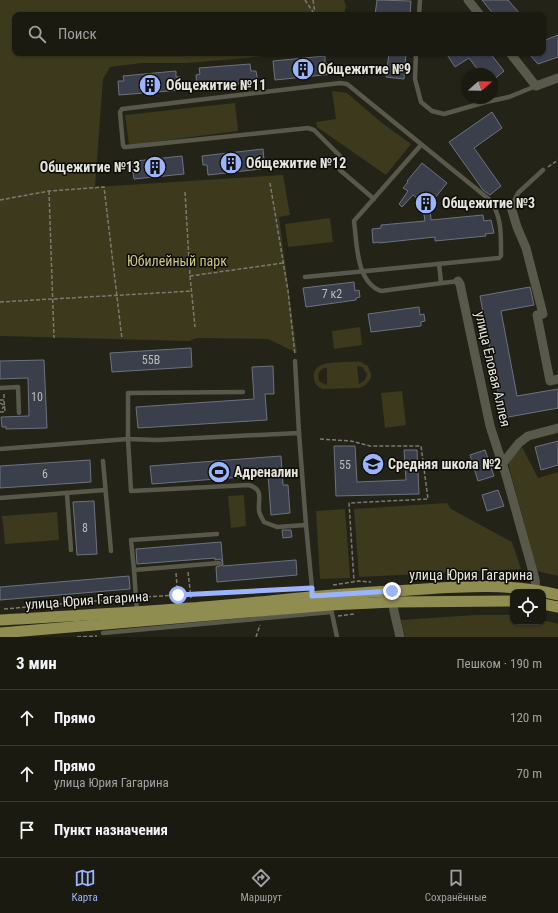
<!DOCTYPE html>
<html lang="ru">
<meta charset="utf-8">
<style>
:root{--surface:#1b1a11;--page:#24231a;--text:#f1f3f6;--muted:#a0a19f;--line:#393831;--accent:#9cb4fd}
body{margin:0;font-family:"Roboto Condensed",sans-serif;background:var(--page);color:var(--text)}
.controls{position:absolute;right:12px;bottom:12px;display:grid;overflow:hidden;border-radius:8px;box-shadow:0 1px 3px #0004}
.controls button{width:36px;height:36px;display:grid;place-items:center;padding:0;border:0;border-bottom:1px solid var(--line);background:var(--surface);color:var(--text);font:20px sans-serif}
.compass{position:absolute;left:462px;top:68px;width:36px;height:36px;border-radius:50%;background:var(--surface);box-shadow:0 1px 3px #0004;rotate:70deg}
.stop{position:absolute;width:12px;height:12px;margin:-9px;border:3px solid #9cb4fd;border-radius:50%;background:#fff}
.stop.end{background:#9cb4fd;border-color:#fff;box-shadow:0 1px 4px #0008}
.list{margin:0;padding:0;list-style:none}
h2{display:flex;justify-content:space-between;align-items:center;height:52px;margin:0;padding:0 16px;font-size:17px}
h2 small{font-size:13px;font-weight:400;color:var(--muted)}
.list li{display:grid;grid-template-columns:26px 1fr auto;gap:12px;align-items:center;box-sizing:border-box;height:56px;padding:0 16px;border-top:1px solid var(--line)}
.list b{display:block;font-size:15px;white-space:nowrap}
.list p{margin:0;font-size:13px;white-space:nowrap;color:var(--muted)}
.list em{font-size:13px;font-style:normal;color:var(--muted)}
.icon{flex:none;width:22px;height:22px;fill:none;stroke:currentColor;stroke-width:2;stroke-linecap:round;stroke-linejoin:round}
.map{position:relative;flex:none;width:558px;height:637px;overflow:hidden}
.search{position:absolute;background:var(--surface);box-shadow:0 1px 3px #0004;left:12px;right:12px;top:12px;height:44px;display:flex;align-items:center;gap:10px;box-sizing:border-box;padding:0 14px;border-radius:8px;color:var(--muted);font-size:15px}
.sheet{height:220px;background:var(--surface)}
nav{display:flex;justify-content:space-around;align-items:center;box-sizing:border-box;height:56px;border-top:1px solid var(--line);background:var(--surface);font-size:11px;color:var(--muted)}
nav a{display:grid;justify-items:center;gap:2px}
nav .on{color:var(--accent)}
.map>svg:first-child{display:block}
.green{fill:#3c391c;fill-rule:evenodd}
.building{fill:#3a3f4b;stroke:#6d727f}
.lines{fill:none;stroke-linecap:round;stroke-linejoin:round}
.path{stroke:#7b7a70;stroke-width:1.5;stroke-dasharray:4 2;stroke-linecap:butt}
.service{stroke:#59594b;stroke-width:4.5}
.minor{stroke:#59594b;stroke-width:9}
.primary{stroke:#908d51;stroke-width:11}
.route{stroke:#9cb4fd;stroke-width:5}
.labels{text-anchor:middle;stroke-width:3;stroke-linejoin:round;paint-order:stroke}
.number-label{font-size:12px;fill:#babcb8}
.poi-label{font-size:14px;font-weight:bold;fill:#e5e5dc;stroke:#0d0c07;text-anchor:start}
.park-label{font-size:14px;fill:#cbc785;stroke:#0d0c07}
.street-label{font-size:14px;fill:#e5e5dc;stroke:#0d0c07}
</style>
<div class="map">
<svg width="558" height="637" viewBox="0 0 558 637">
<rect width="100%" height="100%" fill="#242317"/>
<g class="green">
<polygon points="0,0 344,0 346,6 344,15 15,15 15,53 289,53 246,58 187,63 142,63 110,67 103,79 95,187 283,175 290,215 279,217 297,353 268,339 197,338 189,341 0,336"/>
<polygon points="332,91 347,93 382,123 411,144 386,175 317,127 316,122 336,119"/>
<polygon points="235,103 238,131 129,145 125,115"/>
<polygon points="330,218 333,242 288,247 285,224"/>
<polygon points="360,327 362,345 334,349 332,331"/>
<path d="M361 362 368 366 371 374V378L366 385 359 388 323 389C318 387 314 384 314 378 312 362 331 363 342 362 348 362 355 361 361 362ZM357 366 362 367 367 374 365 380 359 384ZM324 368H327V385L320 382C317 376 318 371 324 368Z"/>
<polygon points="402,391 406,425 385,428 381,393"/>
<polygon points="522,447 538,478 558,472 558,576 537,571 508,463"/>
<polygon points="244,495 246,526 231,528 228,496"/>
<polygon points="447,503 451,509 512,542 521,569 359,577 354,509"/>
<polygon points="345,509 350,578 320,579 316,511"/>
<polygon points="57,512 59,540 5,544 2,516"/>
<polygon points="475,615 513,615 513,622 543,622 543,620 558,624 558,637 405,637 401,620"/>
</g>
<g class="building">
<polygon points="377,0 411,1 410,15 375,15"/>
<polygon points="482,0 508,0 521,15 494,15"/>
<polygon points="558,35 558,57 538,64 528,53 543,53 543,41"/>
<polygon points="389,53 406,53 404,79 386,77"/>
<polygon points="446,53 490,53 504,71 492,81 492,74 481,74 469,58 455,67"/>
<polygon points="325,56 325,64 332,63 333,74 275,80 273,61"/>
<polygon points="250,64 251,71 256,71 258,82 197,88 196,75 200,74 199,68"/>
<polygon points="176,71 176,77 180,77 181,90 119,95 118,81 124,81 123,76"/>
<polygon points="492,112 502,128 474,148 501,186 490,195 483,190 449,142"/>
<polygon points="263,149 264,160 260,161 261,169 208,175 207,165 203,165 202,156"/>
<polygon points="182,156 184,174 134,179 133,172 128,173 127,162"/>
<polygon points="422,163 447,183 430,204 431,220 483,215 484,221 491,220 494,233 485,234 486,236 435,241 435,237 379,243 379,242 373,243 372,229 381,228 381,225 425,221 422,202 413,195 402,207 399,204 408,191 403,188 408,182 407,181"/>
<polygon points="354,282 355,291 359,290 360,297 356,298 356,300 306,307 303,288"/>
<polygon points="530,287 534,305 501,311 517,396 558,389 558,408 503,418 480,296"/>
<polygon points="419,307 420,315 424,314 425,321 421,322 421,326 371,332 368,314"/>
<polygon points="191,348 192,367 112,372 110,353"/>
<polygon points="44,360 47,428 6,429 6,427 2,427 1,417 29,416 28,378 0,379 0,361"/>
<polygon points="273,366 274,394 265,394 267,420 138,428 136,407 254,399 252,367"/>
<polygon points="558,441 558,465 541,470 535,447"/>
<polygon points="334,446 355,446 357,482 406,480 404,450 417,450 419,494 336,496"/>
<polygon points="485,450 494,476 478,481 470,455"/>
<polygon points="281,456 283,485 288,485 290,513 271,515 268,475 152,484 150,466"/>
<polygon points="90,460 91,482 0,488 0,466"/>
<polygon points="498,490 504,506 487,511 482,495"/>
<polygon points="94,501 97,554 77,555 73,502"/>
<polygon points="282,530 291,530 292,537 283,538"/>
<polygon points="221,542 223,566 296,560 297,575 217,582 216,567 222,565 222,561 220,559 215,560 215,558 137,564 136,549"/>
<polygon points="129,576 130,589 0,600 0,587"/>
</g>
<g class="lines">
<g class="path">
<polyline points="305,0 315,15"/>
<polyline points="313,0 315,13"/>
<polyline points="548,167 558,160"/>
<polyline points="270,183 288,291 295,355"/>
<polyline points="49,191 54,338"/>
<polyline points="185,192 190,276 283,263"/>
<polyline points="0,200 49,191 104,187 122,339"/>
<polyline points="190,276 195,327"/>
<polyline points="0,302 192,291"/>
<polyline points="0,400 4,400 4,394"/>
<polyline points="0,403 5,406 0,410"/>
<polyline points="0,412 5,412 4,401"/>
<polyline points="320,439 351,441 370,446 421,446 428,499 349,503 354,581"/>
<polyline points="188,572 191,598"/>
<polyline points="176,573 178,599"/>
<polyline points="333,585 359,581 371,582"/>
<polyline points="141,597 279,590"/>
<polyline points="4,609 130,598"/>
<polyline points="338,616 354,614"/>
<polyline points="77,637 97,636"/>
<polyline points="256,637 260,625"/>
</g>
<g class="service">
<polyline points="419,15 420,0"/>
<polyline points="416,53 415,79 421,102 432,111 444,114 486,102 509,97 536,86"/>
<path d="M421 145 354 221C357 244 356 282 381 291L458 281"/>
<polyline points="340,170 374,199"/>
<polyline points="511,207 518,193 543,170"/>
<polyline points="439,264 441,282"/>
<path d="M305 277 499 258 501 256C501 236 502 216 490 200L347 84 340 83 122 109 120 112 123 145 124 147H126L308 128 314 130 341 157"/>
<polyline points="295,361 299,433"/>
<polyline points="0,388 18,387 19,413"/>
<polyline points="243,392 128,393 128,439 157,440 299,433 306,525 312,588 312,596"/>
<path d="M0 449 128 439 131 491 249 485C264 490 258 498 259 510 259 514 262 518 264 522L277 527 306 525"/>
<polyline points="103,461 111,551"/>
<polyline points="67,494 71,550"/>
<polyline points="0,498 105,490"/>
<polyline points="134,570 131,540 217,534"/>
<polyline points="331,609 337,637"/>
<polyline points="137,612 134,570 219,563"/>
<polyline points="103,633 331,612"/>
</g>
<g class="minor">
<polyline points="468,0 480,15"/>
<polyline points="510,53 536,86 558,78"/>
<polyline points="511,207 517,227 526,248 543,314 537,315 550,381 558,379"/>
<polyline points="458,281 460,284 490,426 506,475 535,579 536,592"/>
<polyline points="503,463 519,443 528,436 558,428"/>
<polyline points="392,596 394,611 400,637"/>
</g>
<g class="primary">
<polyline points="543,604 558,607"/>
<path d="M0 620C63 616 127 613 190 608 258 603 325 594 392 591 447 588 504 581 558 595"/>
<polyline points="0,633 330,605 393,602 513,601"/>
</g>
</g>
<g class="lines">
<polyline class="route" points="178,595 312,588 312,596 392,591"/>
</g>
<defs>
<g id="building-disc" transform="scale(1.15)"><circle r="9.5" fill="#9cb4fd" stroke="#0d0c07"/><path d="M-4-6H4V6H1V3H-1V6H-4ZM-2.5-4.3h1.7v1.8h-1.7ZM.8-4.3h1.7v1.8H.8ZM-2.5-1h1.7V.8h-1.7ZM.8-1h1.7V.8H.8Z" fill="#111"/></g>
<g id="school-disc" transform="scale(1.15)"><circle r="9.5" fill="#9cb4fd" stroke="#0d0c07"/><path d="M0-5L7-2L0 1L-7-2ZM-4 1L0 2.5L4 1V4Q0 6-4 4Z" fill="#111"/></g>
<g id="stadium-disc" transform="scale(1.15)"><circle r="9.5" fill="#9cb4fd" stroke="#0d0c07"/><path d="M0-5a6.5 5 0 1 0 0 10a6.5 5 0 1 0 0-10ZM-3.5-1.8h7v3.6h-7Z" fill="#111"/></g>
</defs>
<g fill-rule="evenodd">
<use href="#building-disc" x="303" y="69"/>
<use href="#building-disc" x="150" y="85"/>
<use href="#building-disc" x="231" y="163"/>
<use href="#building-disc" x="155" y="167"/>
<use href="#building-disc" x="426" y="203"/>
<use href="#school-disc" x="373" y="464"/>
<use href="#stadium-disc" x="219" y="472"/>
</g>
<g class="labels">
<g class="number-label">
<text x="332" y="298">7 к2</text>
<text x="151" y="364">55В</text>
<text x="37" y="401">10</text>
<text x="345" y="469">55</text>
<text x="45" y="478">6</text>
<text x="85" y="532">8</text>
</g>
<g class="poi-label">
<text x="318" y="74">Общежитие №9</text>
<text x="166" y="90">Общежитие №11</text>
<text x="246" y="168">Общежитие №12</text>
<text x="140" y="172" text-anchor="end">Общежитие №13</text>
<text x="442" y="208">Общежитие №3</text>
<text x="388" y="469">Средняя школа №2</text>
<text x="234" y="477">Адреналин</text>
</g>
<g class="park-label">
<text x="177" y="266">Юбилейный парк</text>
</g>
<g class="street-label">
<text transform="translate(493 369) rotate(77)" y="5">улица Еловая Аллея</text>
<text x="471" y="580">улица Юрия Гагарина</text>
<text transform="translate(87 600) rotate(-4)" y="5">улица Юрия Гагарина</text>
</g>
</g>
</svg>
<div class="controls">
<button><svg class="icon" aria-label="locate" viewBox="0 0 24 24"><circle cx="12" cy="12" r="6"/><path d="M12 2v4M12 18v4M2 12h4M18 12h4"/></svg></button>
</div>
<svg class="compass" viewBox="-18 -18 36 36"><path d="M0-13l5 13h-10z" fill="#e53935"/><path d="M0 13l5-13h-10z" fill="#a0a19f"/></svg>
<div class="stop" style="left:178px;top:595px"></div>
<div class="stop end" style="left:392px;top:591px"></div>
<div class="search"><svg class="icon" aria-label="search" viewBox="0 0 24 24"><circle cx="10" cy="10" r="6"/><path d="M15 15l6 6"/></svg>Поиск</div>
</div>
<section class="sheet">
<h2>3 мин<small>Пешком · 190 m</small></h2>
<ul class="list">
<li><svg class="icon" aria-label="ahead" viewBox="0 0 24 24"><path d="M12 20V5M6 11l6-6 6 6"/></svg><div><b>Прямо</b></div><em>120 m</em></li>
<li><svg class="icon" aria-label="ahead" viewBox="0 0 24 24"><path d="M12 20V5M6 11l6-6 6 6"/></svg><div><b>Прямо</b><p>улица Юрия Гагарина</p></div><em>70 m</em></li>
<li><svg class="icon" aria-label="arrive" viewBox="0 0 24 24"><path d="M6 21V4h12l-3 4 3 4H6"/></svg><div><b>Пункт назначения</b></div></li>
</ul>
</section>
<nav>
<a class="on"><svg class="icon" aria-label="map" viewBox="0 0 24 24"><path d="M3 6l6-2 6 2 6-2v14l-6 2-6-2-6 2zM9 4v14M15 6v14"/></svg>Карта</a>
<a><svg class="icon" aria-label="directions" viewBox="0 0 24 24"><path d="M12 3l9 9-9 9-9-9zM9 14v-3h6M13 9l2 2-2 2"/></svg>Маршрут</a>
<a><svg class="icon" aria-label="saved" viewBox="0 0 24 24"><path d="M7 4h10v16l-5-4-5 4z"/></svg>Сохранённые</a>
</nav>
